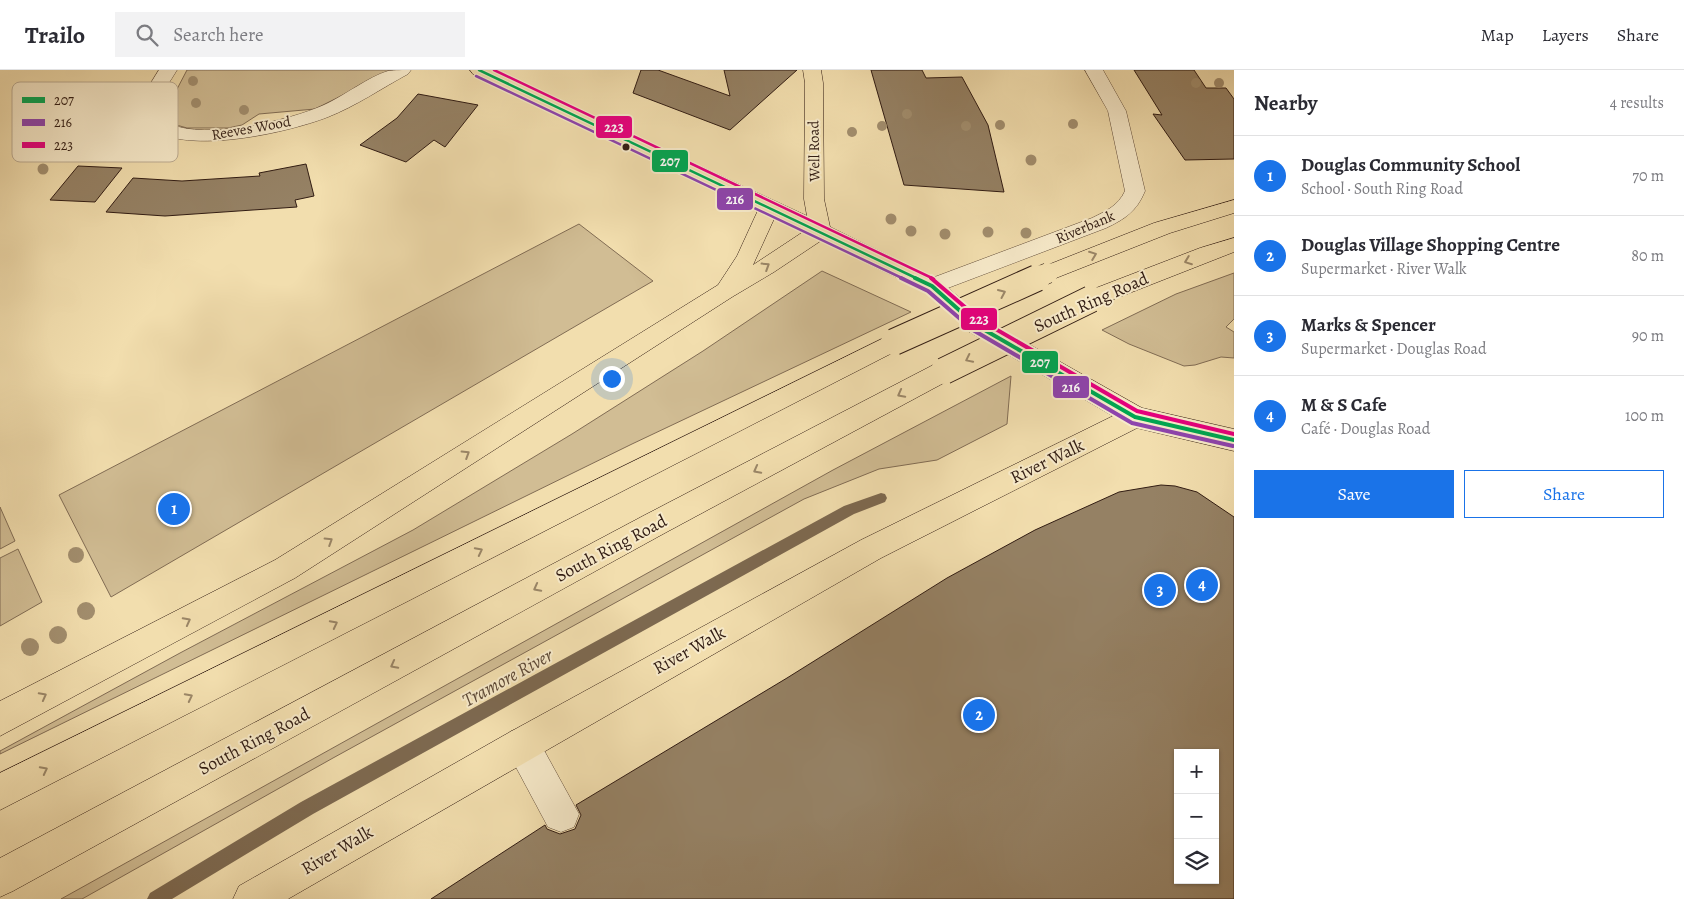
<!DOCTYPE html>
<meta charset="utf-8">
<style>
:root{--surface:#fff;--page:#f2f2f3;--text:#2b2b33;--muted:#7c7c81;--line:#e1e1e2;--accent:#1a73e8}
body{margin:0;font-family:Alegreya,serif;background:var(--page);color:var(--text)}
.controls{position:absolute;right:15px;bottom:15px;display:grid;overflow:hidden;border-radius:0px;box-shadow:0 1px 4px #0004}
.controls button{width:45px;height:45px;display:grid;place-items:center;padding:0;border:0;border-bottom:1px solid var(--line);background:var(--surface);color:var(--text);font:25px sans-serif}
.you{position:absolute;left:611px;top:308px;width:18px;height:18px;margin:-12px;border:4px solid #fff;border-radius:50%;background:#1a73e8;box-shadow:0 0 0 8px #1a73e833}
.badge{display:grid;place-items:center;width:32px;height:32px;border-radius:50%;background:var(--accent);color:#fff;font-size:16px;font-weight:700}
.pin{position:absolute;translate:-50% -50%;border:2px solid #fff;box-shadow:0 1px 5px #0006}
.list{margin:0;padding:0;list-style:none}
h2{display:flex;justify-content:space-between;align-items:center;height:65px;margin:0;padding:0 20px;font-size:21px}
h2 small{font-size:16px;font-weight:400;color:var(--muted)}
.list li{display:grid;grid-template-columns:32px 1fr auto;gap:15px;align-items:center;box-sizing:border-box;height:80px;padding:0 20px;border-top:1px solid var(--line)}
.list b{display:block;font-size:19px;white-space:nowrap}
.list p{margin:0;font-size:16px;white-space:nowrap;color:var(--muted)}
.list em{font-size:16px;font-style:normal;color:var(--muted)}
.actions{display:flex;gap:10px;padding:15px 20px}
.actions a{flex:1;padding:11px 0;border:1px solid var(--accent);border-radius:0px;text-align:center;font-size:18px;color:var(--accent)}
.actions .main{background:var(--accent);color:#fff}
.icon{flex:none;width:28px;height:28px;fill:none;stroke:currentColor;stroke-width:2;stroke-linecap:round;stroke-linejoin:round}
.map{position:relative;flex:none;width:1234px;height:829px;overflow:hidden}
header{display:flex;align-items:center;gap:30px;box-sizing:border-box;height:70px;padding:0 25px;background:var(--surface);border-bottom:1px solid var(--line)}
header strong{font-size:24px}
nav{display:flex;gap:28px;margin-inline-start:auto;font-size:18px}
.search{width:350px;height:45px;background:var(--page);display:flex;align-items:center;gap:12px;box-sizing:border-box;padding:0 18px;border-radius:0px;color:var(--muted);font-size:19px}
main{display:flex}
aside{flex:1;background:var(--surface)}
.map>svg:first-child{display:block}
.green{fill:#d1bd94;stroke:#816c54}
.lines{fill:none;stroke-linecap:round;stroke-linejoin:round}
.stream{fill:#7d6950;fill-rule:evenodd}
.building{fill:#958164;stroke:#311c13;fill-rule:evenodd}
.minor-casing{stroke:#614c3a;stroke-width:1}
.major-casing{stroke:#311c13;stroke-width:1}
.highway-casing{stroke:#311c13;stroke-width:1}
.minor{fill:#f7eaca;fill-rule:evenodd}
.major{fill:#f2deae;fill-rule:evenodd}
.highway{fill:#f2deae;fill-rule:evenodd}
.highway-bridge-far1-casing{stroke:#311c13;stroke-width:21;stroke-linecap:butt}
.highway-bridge-casing{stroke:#311c13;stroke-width:28;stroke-linecap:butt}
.highway-bridge-far1{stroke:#f2deae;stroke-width:20}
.highway-bridge{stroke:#f2deae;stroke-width:26}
.bus-1-far1-casing{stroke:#f7eaca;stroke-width:5}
.bus-1-casing{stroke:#f7eaca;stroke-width:8}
.bus-2-far1-casing{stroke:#f7eaca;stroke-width:5}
.bus-2-casing{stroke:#f7eaca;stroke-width:8}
.bus-3-far1-casing{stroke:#f7eaca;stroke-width:5}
.bus-3-casing{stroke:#f7eaca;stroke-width:8}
.bus-1-far1{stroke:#00a651;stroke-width:2.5}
.bus-1{stroke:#00a651;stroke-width:4}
.bus-2-far1{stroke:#8e44ad;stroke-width:2.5}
.bus-2{stroke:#8e44ad;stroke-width:4}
.bus-3-far1{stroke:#e5007d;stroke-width:2.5}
.bus-3{stroke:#e5007d;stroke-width:4}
.tree{fill:#a28e6e}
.oneway{stroke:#9b8768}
.bus-dot{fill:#311c13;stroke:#f7eaca;stroke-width:2}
.labels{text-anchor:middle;stroke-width:4;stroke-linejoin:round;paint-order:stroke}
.far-street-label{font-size:15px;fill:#311c13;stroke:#f7eaca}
.street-label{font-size:18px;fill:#311c13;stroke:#f7eaca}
.water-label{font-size:19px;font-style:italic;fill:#5d4937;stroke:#f7eaca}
.key{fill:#f7eaca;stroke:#bcac93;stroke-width:1}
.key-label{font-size:14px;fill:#311c13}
.line-badge{stroke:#f7eaca;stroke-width:2}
.badge-label{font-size:14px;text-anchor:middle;font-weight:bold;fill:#fff}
</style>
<header>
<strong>Trailo</strong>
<div class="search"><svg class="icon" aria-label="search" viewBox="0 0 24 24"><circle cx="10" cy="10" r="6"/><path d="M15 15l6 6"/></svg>Search here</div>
<nav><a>Map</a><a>Layers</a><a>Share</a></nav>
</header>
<main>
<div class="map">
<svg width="1234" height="829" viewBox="0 0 1234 829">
<rect width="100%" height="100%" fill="#f2deae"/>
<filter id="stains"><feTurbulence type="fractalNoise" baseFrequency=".004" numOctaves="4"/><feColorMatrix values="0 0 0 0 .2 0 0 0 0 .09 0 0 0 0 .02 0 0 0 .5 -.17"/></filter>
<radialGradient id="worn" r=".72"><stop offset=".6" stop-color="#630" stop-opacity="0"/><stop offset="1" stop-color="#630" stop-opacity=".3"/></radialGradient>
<g class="green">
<polygon points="187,0 393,0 315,39 259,44 242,55 228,58 187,58 173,54 165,48 164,44 168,22 176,21"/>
<polygon points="579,154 653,211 111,527 59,425"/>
<polygon points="822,201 911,242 632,374 0,684 0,681 180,583 413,460 572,364 703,281"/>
<polygon points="1234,203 1234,249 1226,257 1234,262 1234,288 1221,287 1195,295 1184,296 1129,274 1102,260 1176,224"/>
<polygon points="1011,306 1007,354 937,390 879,399 804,429 333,688 82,829 61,829 833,400"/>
<polygon points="0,437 15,471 0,479"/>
<polygon points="18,479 42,532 0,556 0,488"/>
</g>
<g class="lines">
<polygon class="stream" points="881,423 885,424 887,428 885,432 854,444 313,744 172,829 147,829 150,823 301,732 844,436"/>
</g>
<g class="building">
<polygon points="641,0 658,0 730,26 724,0 797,0 730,60 633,23"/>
<polygon points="871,0 922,0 926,8 962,7 988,55 1004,122 904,115"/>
<polygon points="1134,0 1194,0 1206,18 1226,18 1234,29 1234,89 1185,90 1153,44 1162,45"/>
<polygon points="418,24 478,35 445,77 434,70 406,92 360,75 397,48"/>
<polygon points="306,94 314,126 295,130 297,137 165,146 106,142 133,108 182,111 260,106 259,103"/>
<polygon points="78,96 122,98 95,132 50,130"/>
<path d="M1161 415 1175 416 1197 422 1234 447V829H431L545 755 547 759 560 764 575 759 581 745 576 735 787 608 947 508 1035 460 1119 422ZM1178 683H1215V810H1178Z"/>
</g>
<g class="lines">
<g class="minor-casing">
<g id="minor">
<path d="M159 0H177L159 29 157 46C161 49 165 52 170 54 206 70 288 51 324 35 344 26 368 7 388 1 394 0 404 0 411 0L408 4C382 18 356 36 328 47 287 63 168 91 139 48L141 29Z"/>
<path d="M1085 0H1103L1126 41 1145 121C1137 141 1125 149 1106 158L940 221 932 224 924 221 921 216 924 211 1092 148C1106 141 1118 136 1125 121L1108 41Z"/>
<polygon points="522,657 534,662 579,744 574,757 561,762 548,757 510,686 505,674 510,662"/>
</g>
</g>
<g class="major-casing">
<polygon id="major" points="470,0 493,0 807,146 804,129 805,13 803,0 821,0 823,13 824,129 830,157 940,211 984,249 1142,338 1234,359 1234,381 1137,358 881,488 288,829 233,829 239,816 510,662 861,470 1113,346 968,261 924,221 812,166 473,4"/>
</g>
<g class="highway-casing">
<g id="highway">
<polygon points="1234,130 1234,143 1170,163 1056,208 1048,211 1040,208 1037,203 1040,198 1154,153"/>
<polygon points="769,132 776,133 779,138 753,195 812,156 820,154 828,156 831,161 828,166 774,202 732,227 295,508 0,666 0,631 275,490 718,215 737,186 759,138 762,133"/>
<polygon points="1234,168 1234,182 1099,235 1091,237 1083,235 1080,229 1083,223 1200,178"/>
<polygon points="894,263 902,266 906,272 902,278 0,740 0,703"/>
<polygon points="944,292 953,294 956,301 953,308 663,464 13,821 0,827 0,788 643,446 935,294"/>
</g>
</g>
<use href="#minor" class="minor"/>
<use href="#major" class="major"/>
<use href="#highway" class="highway"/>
<g class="highway-bridge-far1-casing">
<polyline id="highway-bridge-far1" points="1034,209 1048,203"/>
</g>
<g class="highway-bridge-casing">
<g id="highway-bridge">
<polyline points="894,272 1037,208"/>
<polyline points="944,301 1091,229"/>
</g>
</g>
<use href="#highway-bridge-far1" class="highway-bridge-far1"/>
<use href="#highway-bridge" class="highway-bridge"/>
<g class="bus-1-far1-casing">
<polyline id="bus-1-far1" points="479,0 918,209"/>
</g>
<g class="bus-1-casing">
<polyline id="bus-1" points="915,208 932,216 976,255 1135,347 1234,370"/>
</g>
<g class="bus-2-far1-casing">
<polyline id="bus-2-far1" points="476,6 904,209"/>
</g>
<g class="bus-2-casing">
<polyline id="bus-2" points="901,208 928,221 973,260 1132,353 1233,376"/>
</g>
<g class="bus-3-far1-casing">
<polyline id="bus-3-far1" points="494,0 934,209"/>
</g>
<g class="bus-3-casing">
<polyline id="bus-3" points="931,208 980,250 1137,341 1234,364"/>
</g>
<use href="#bus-1-far1" class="bus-1-far1"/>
<use href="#bus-1" class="bus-1"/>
<use href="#bus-2-far1" class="bus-2-far1"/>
<use href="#bus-2" class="bus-2"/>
<use href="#bus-3-far1" class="bus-3-far1"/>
<use href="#bus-3" class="bus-3"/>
</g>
<g class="tree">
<circle cx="193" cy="11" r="5"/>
<circle cx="1196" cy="13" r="5"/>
<circle cx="1219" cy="13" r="5"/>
<circle cx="196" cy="33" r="5"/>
<circle cx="244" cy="40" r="5"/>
<circle cx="907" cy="44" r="5"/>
<circle cx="1073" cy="54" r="5"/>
<circle cx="1000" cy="55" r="5"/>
<circle cx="882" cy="56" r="5"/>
<circle cx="966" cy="56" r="5"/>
<circle cx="852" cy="62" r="5"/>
<circle cx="1031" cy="90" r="5.5"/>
<circle cx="43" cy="99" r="5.5"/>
<circle cx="891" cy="149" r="5.5"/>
<circle cx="911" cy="161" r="5.5"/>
<circle cx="988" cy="162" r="5.5"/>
<circle cx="1026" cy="163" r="5.5"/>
<circle cx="945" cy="164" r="5.5"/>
<circle cx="76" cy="485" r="8"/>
<circle cx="86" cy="541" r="9"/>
<circle cx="58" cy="565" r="9"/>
<circle cx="30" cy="577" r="9"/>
</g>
<defs><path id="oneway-chevron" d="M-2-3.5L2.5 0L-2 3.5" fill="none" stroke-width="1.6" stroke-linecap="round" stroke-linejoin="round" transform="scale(1.25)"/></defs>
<g class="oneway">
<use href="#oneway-chevron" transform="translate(1093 185) rotate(-21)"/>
<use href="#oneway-chevron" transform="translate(1188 191) rotate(159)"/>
<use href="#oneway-chevron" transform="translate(766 196) rotate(-32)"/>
<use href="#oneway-chevron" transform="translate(1002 223) rotate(-24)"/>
<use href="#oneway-chevron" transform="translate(969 289) rotate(154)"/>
<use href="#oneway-chevron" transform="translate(901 324) rotate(152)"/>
<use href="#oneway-chevron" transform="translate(466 384) rotate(-32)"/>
<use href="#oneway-chevron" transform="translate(757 400) rotate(152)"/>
<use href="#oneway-chevron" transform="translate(329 471) rotate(-32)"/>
<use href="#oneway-chevron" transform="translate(479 481) rotate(-27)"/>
<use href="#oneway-chevron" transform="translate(537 518) rotate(152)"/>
<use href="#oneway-chevron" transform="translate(187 551) rotate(-28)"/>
<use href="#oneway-chevron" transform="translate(334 554) rotate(-27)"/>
<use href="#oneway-chevron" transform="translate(394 595) rotate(152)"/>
<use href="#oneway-chevron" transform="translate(43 626) rotate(-28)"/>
<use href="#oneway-chevron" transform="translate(189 627) rotate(-27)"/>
<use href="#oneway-chevron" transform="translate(44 700) rotate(-27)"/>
</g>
<circle class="bus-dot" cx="626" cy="77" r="4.5"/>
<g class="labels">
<g class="far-street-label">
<text transform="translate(251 58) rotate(-10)" y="5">Reeves Wood</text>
<text transform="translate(814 81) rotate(-91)" y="5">Well Road</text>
<text transform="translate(1085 157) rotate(-23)" y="5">Riverbank</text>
</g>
<g class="street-label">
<text transform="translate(1091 232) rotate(-24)" y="6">South Ring Road</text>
<text transform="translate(1047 391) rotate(-26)" y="6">River Walk</text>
<text transform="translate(611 478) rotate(-28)" y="6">South Ring Road</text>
<text transform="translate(689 580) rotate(-29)" y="6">River Walk</text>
<text transform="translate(254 671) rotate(-28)" y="6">South Ring Road</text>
<text transform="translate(337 780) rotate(-30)" y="6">River Walk</text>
</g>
<g class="water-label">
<text transform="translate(507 607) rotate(-29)" y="7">Tramore River</text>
</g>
</g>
<rect x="12" y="12" width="166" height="80" rx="8" class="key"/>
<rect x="22" y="27" width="23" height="6" fill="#00a651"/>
<rect x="22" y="49" width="23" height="7" fill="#8e44ad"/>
<rect x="22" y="72" width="23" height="6" fill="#e5007d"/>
<g class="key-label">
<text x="54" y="35">207</text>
<text x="54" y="57">216</text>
<text x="54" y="80">223</text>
</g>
<g class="line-badge">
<rect x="595" y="45" width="38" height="24" rx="5" fill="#e5007d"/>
<rect x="651" y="79" width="38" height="24" rx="5" fill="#00a651"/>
<rect x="716" y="117" width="38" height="24" rx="5" fill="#8e44ad"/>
<rect x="960" y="237" width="38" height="24" rx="5" fill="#e5007d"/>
<rect x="1021" y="280" width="38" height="24" rx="5" fill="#00a651"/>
<rect x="1052" y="305" width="38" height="24" rx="5" fill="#8e44ad"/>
</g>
<g class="badge-label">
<text x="614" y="62">223</text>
<text x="670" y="96">207</text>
<text x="735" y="134">216</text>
<text x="979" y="254">223</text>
<text x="1040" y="297">207</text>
<text x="1071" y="322">216</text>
</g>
<rect width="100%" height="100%" filter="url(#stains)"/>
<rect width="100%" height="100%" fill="url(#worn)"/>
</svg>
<div class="controls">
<button>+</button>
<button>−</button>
<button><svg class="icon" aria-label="layers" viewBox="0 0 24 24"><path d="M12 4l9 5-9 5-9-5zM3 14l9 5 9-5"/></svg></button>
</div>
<div class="you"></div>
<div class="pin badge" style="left:174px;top:439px">1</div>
<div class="pin badge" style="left:979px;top:645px">2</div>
<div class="pin badge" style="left:1160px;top:520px">3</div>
<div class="pin badge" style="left:1202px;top:515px">4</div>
</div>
<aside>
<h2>Nearby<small>4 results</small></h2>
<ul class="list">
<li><span class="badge">1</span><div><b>Douglas Community School</b><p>School · South Ring Road</p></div><em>70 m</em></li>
<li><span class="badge">2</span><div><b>Douglas Village Shopping Centre</b><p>Supermarket · River Walk</p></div><em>80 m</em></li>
<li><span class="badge">3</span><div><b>Marks &amp; Spencer</b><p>Supermarket · Douglas Road</p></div><em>90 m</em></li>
<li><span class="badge">4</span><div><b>M &amp; S Cafe</b><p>Café · Douglas Road</p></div><em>100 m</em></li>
</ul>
<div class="actions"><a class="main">Save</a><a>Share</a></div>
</aside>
</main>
